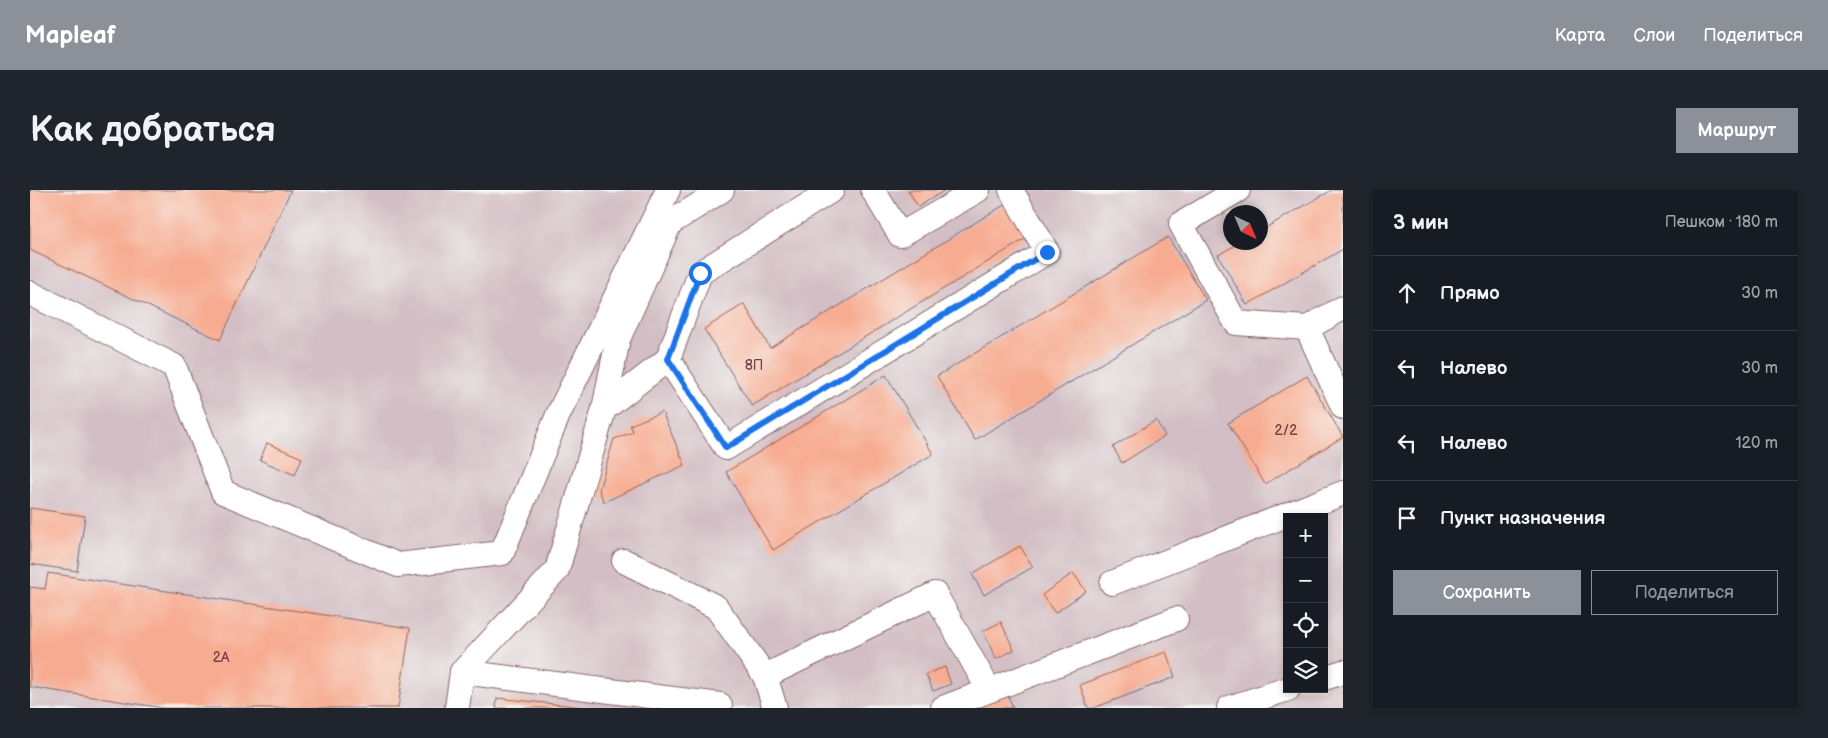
<!DOCTYPE html>
<html lang="ru">
<meta charset="utf-8">
<style>
:root{--surface:#171b24;--page:#20242c;--text:#f1f3f6;--muted:#9ea1a6;--line:#363941;--accent:#8c9099}
body{margin:0;font-family:"Balsamiq Sans",sans-serif;background:var(--page);color:var(--text)}
.controls{position:absolute;right:15px;bottom:15px;display:grid;overflow:hidden;border-radius:0px;box-shadow:0 2px 8px #0003}
.controls button{width:45px;height:45px;display:grid;place-items:center;padding:0;border:0;border-bottom:1px solid var(--line);background:var(--surface);color:var(--text);font:25px sans-serif}
.compass{position:absolute;left:1193px;top:15px;width:45px;height:45px;border-radius:50%;background:var(--surface);box-shadow:0 2px 8px #0003;rotate:136deg}
.stop{position:absolute;width:15px;height:15px;margin:-11px;border:4px solid #1a73e8;border-radius:50%;background:#fff}
.stop.end{background:#1a73e8;border-color:#fff;box-shadow:0 1px 5px #0008}
.list{margin:0;padding:0;list-style:none}
h2{display:flex;justify-content:space-between;align-items:center;height:65px;margin:0;padding:0 20px;font-size:21px}
h2 small{font-size:16px;font-weight:400;color:var(--muted)}
.list li{display:grid;grid-template-columns:32px 1fr auto;gap:15px;align-items:center;box-sizing:border-box;height:75px;padding:0 20px;border-top:1px solid var(--line)}
.list b{display:block;font-size:19px;white-space:nowrap}
.list em{font-size:16px;font-style:normal;color:var(--muted)}
.actions{display:flex;gap:10px;padding:15px 20px}
.actions a{flex:1;padding:11px 0;border:1px solid var(--accent);border-radius:0px;text-align:center;font-size:18px;color:var(--accent)}
.actions .main{background:var(--accent);color:#fff}
.icon{flex:none;width:28px;height:28px;fill:none;stroke:currentColor;stroke-width:2;stroke-linecap:round;stroke-linejoin:round}
.map{position:relative;flex:none;width:1313px;height:518px;overflow:hidden;border-radius:0px}
header{display:flex;align-items:center;gap:30px;box-sizing:border-box;height:70px;padding:0 25px;background:var(--accent);color:#fff}
header strong{font-size:24px}
nav{display:flex;gap:28px;margin-inline-start:auto;font-size:18px}
.intro{display:flex;align-items:center;justify-content:space-between;box-sizing:border-box;height:120px;padding:0 30px}
h1{margin:0;font-size:35px}
.button{padding:12px 22px;border-radius:0px;background:var(--accent);color:#fff;font-size:18px;font-weight:700}
main{display:flex;gap:30px;padding:0 30px}
aside{flex:1;background:var(--surface);border-radius:0px;box-shadow:0 2px 8px #0003}
.map>svg:first-child{display:block}
.industrial{fill:#d2bec4;fill-rule:evenodd}
.building{fill:#f7ac91}
.lines{fill:none;stroke-linecap:round;stroke-linejoin:round}
.minor-casing{stroke:#856667;stroke-width:26}
.minor{stroke:#fff;stroke-width:24}
.route{stroke:#1a73e8;stroke-width:6}
.labels{text-anchor:middle;stroke-width:4.5;stroke-linejoin:round;paint-order:stroke}
.number-label{font-size:14px;fill:#754244}
</style>
<header>
<strong>Mapleaf</strong>
<nav><a>Карта</a><a>Слои</a><a>Поделиться</a></nav>
</header>
<div class="intro"><h1>Как добраться</h1><a class="button">Маршрут</a></div>
<main>
<div class="map">
<svg width="1313" height="518" viewBox="0 0 1313 518">
<rect width="100%" height="100%" fill="#f6f6f2"/>
<filter id="ink" filterUnits="userSpaceOnUse"><feTurbulence type="fractalNoise" baseFrequency=".02" numOctaves="2"/><feDisplacementMap in="SourceGraphic" scale="10" xChannelSelector="R" yChannelSelector="G"/><feConvolveMatrix kernelMatrix="1 2 1 2 8 2 1 2 1" color-interpolation-filters="sRGB"/></filter>
<filter id="wash" filterUnits="userSpaceOnUse"><feTurbulence type="fractalNoise" baseFrequency=".0096" numOctaves="4" result="noise"/><feDisplacementMap in="SourceGraphic" scale="20" xChannelSelector="R" yChannelSelector="G"/><feGaussianBlur stdDeviation="1.12" result="paint"/><feColorMatrix in="noise" values="0 0 0 0 0 0 0 0 0 0 0 0 0 0 0 0 0 1.4 0 .05"/><feComposite in="paint" operator="in"/></filter>
<g filter="url(#wash)">
<rect width="100%" height="100%" fill="#f2ead7"/>
<path class="industrial" d="M0 0H1313V518H0ZM1200 22H1230V52H1200ZM1257 327H1294V499H1257Z"/>
<g id="blocks">
<g class="building">
<polygon points="0,0 261,0 190,150 0,60"/>
<polygon points="878,0 915,0 888,17"/>
<polygon points="1302,0 1313,0 1313,59 1217,115 1188,65 1211,52 1230,52 1230,41"/>
<polygon points="979,12 1000,46 722,216 674,139 714,114 740,158"/>
<polygon points="1138,47 1176,110 945,250 907,186"/>
<polygon points="856,185 903,264 743,360 696,282"/>
<polygon points="1277,186 1313,247 1235,294 1198,233"/>
<polygon points="632,222 655,275 574,312 569,300 584,249 603,242 600,235"/>
<polygon points="1126,230 1135,246 1092,273 1083,257"/>
<polygon points="237,253 272,268 265,285 230,270"/>
<polygon points="0,318 55,326 47,381 0,374"/>
<polygon points="990,356 1003,377 954,405 942,384"/>
<polygon points="18,383 380,438 368,518 133,518 0,497 0,397 15,399"/>
<polygon points="1043,383 1056,401 1025,423 1012,405"/>
<polygon points="971,432 984,460 966,469 953,441"/>
<polygon points="1136,462 1145,487 1064,518 1058,518 1050,495"/>
<polygon points="915,477 921,494 903,501 896,484"/>
<polygon points="974,496 983,518 921,518"/>
<polygon points="467,508 553,517 553,518 466,518"/>
</g>
</g>
</g>
<g filter="url(#ink)">
<use href="#blocks" fill-opacity="0" stroke="#856667" stroke-width="1"/>
<g class="lines">
<g class="minor-casing">
<g id="minor">
<polyline points="843,0 870,45 948,0"/>
<polyline points="1208,0 1151,34 1206,133 1277,138"/>
<polyline points="0,103 144,176 193,302 368,375 472,363 528,225 638,0"/>
<polyline points="1313,118 1277,138 1313,217"/>
<polyline points="638,169 696,258 1017,62 981,0"/>
<polyline points="574,219 588,149 640,33 692,0"/>
<polyline points="594,371 686,417 735,486 745,518"/>
<polyline points="1082,393 1313,303"/>
<polyline points="432,482 690,515"/>
<polyline points="735,486 905,404 959,500"/>
<polyline points="1294,488 1313,482"/>
<polyline points="427,518 432,482 527,380 574,219 638,169 670,83 802,0"/>
<polyline points="913,518 1146,429"/>
<polyline points="1199,518 1258,499"/>
</g>
</g>
<use href="#minor" class="minor"/>
</g>
</g>
<g class="lines" filter="url(#ink)">
<polyline class="route" points="670,83 638,169 696,258 1017,62"/>
</g>
<g class="labels">
<g class="number-label">
<text x="724" y="180">8П</text>
<text x="1256" y="245">2/2</text>
<text x="191" y="472">2А</text>
</g>
</g>
</svg>
<div class="controls">
<button>+</button>
<button>−</button>
<button><svg class="icon" aria-label="locate" viewBox="0 0 24 24"><circle cx="12" cy="12" r="6"/><path d="M12 2v4M12 18v4M2 12h4M18 12h4"/></svg></button>
<button><svg class="icon" aria-label="layers" viewBox="0 0 24 24"><path d="M12 4l9 5-9 5-9-5zM3 14l9 5 9-5"/></svg></button>
</div>
<svg class="compass" viewBox="-18 -18 36 36"><path d="M0-13l5 13h-10z" fill="#e53935"/><path d="M0 13l5-13h-10z" fill="#9ea1a6"/></svg>
<div class="stop" style="left:670px;top:83px"></div>
<div class="stop end" style="left:1017px;top:62px"></div>
</div>
<aside>
<h2>3 мин<small>Пешком · 180 m</small></h2>
<ul class="list">
<li><svg class="icon" aria-label="ahead" viewBox="0 0 24 24"><path d="M12 20V5M6 11l6-6 6 6"/></svg><div><b>Прямо</b></div><em>30 m</em></li>
<li><svg class="icon" aria-label="left" viewBox="0 0 24 24"><path d="M17 20v-9H6M10 6l-5 5 5 5"/></svg><div><b>Налево</b></div><em>30 m</em></li>
<li><svg class="icon" aria-label="left" viewBox="0 0 24 24"><path d="M17 20v-9H6M10 6l-5 5 5 5"/></svg><div><b>Налево</b></div><em>120 m</em></li>
<li><svg class="icon" aria-label="arrive" viewBox="0 0 24 24"><path d="M6 21V4h12l-3 4 3 4H6"/></svg><div><b>Пункт назначения</b></div></li>
</ul>
<div class="actions"><a class="main">Сохранить</a><a>Поделиться</a></div>
</aside>
</main>
